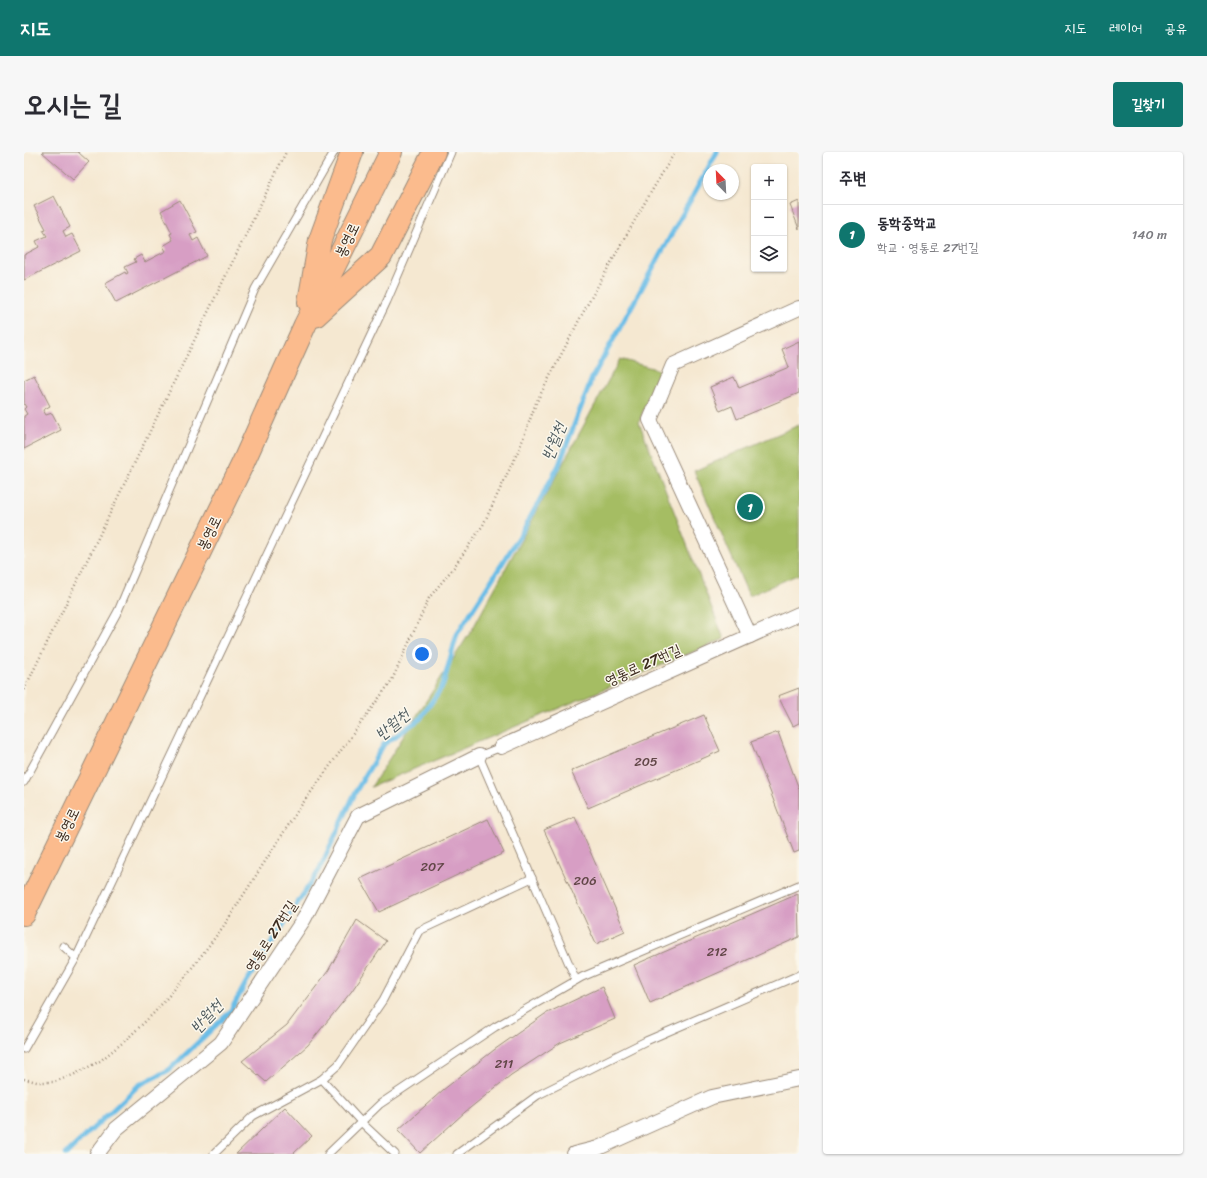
<!DOCTYPE html>
<html lang="ko">
<meta charset="utf-8">
<style>
:root{--surface:#fff;--page:#f7f7f7;--text:#2b2b33;--muted:#7c7c81;--line:#e1e1e2;--accent:#0f766e}
body{margin:0;font-family:Sriracha,"Poor Story",sans-serif;background:var(--page);color:var(--text)}
.controls{position:absolute;right:12px;top:12px;display:grid;overflow:hidden;border-radius:4px;box-shadow:0 1px 3px #0004}
.controls button{width:36px;height:36px;display:grid;place-items:center;padding:0;border:0;border-bottom:1px solid var(--line);background:var(--surface);color:var(--text);font:20px sans-serif}
.compass{position:absolute;left:679px;top:12px;width:36px;height:36px;border-radius:50%;background:var(--surface);box-shadow:0 1px 3px #0004;rotate:336deg}
.you{position:absolute;left:398px;top:502px;width:14px;height:14px;margin:-10px;border:3px solid #fff;border-radius:50%;background:#1a73e8;box-shadow:0 0 0 6px #1a73e833}
.badge{display:grid;place-items:center;width:26px;height:26px;border-radius:50%;background:var(--accent);color:#fff;font-size:13px;font-weight:700}
.pin{position:absolute;translate:-50% -50%;border:2px solid #fff;box-shadow:0 1px 4px #0006}
.list{margin:0;padding:0;list-style:none}
h2{display:flex;justify-content:space-between;align-items:center;height:52px;margin:0;padding:0 16px;font-size:17px}
h2 small{font-size:13px;font-weight:400;color:var(--muted)}
.list li{display:grid;grid-template-columns:26px 1fr auto;gap:12px;align-items:center;box-sizing:border-box;height:60px;padding:0 16px;border-top:1px solid var(--line)}
.list b{display:block;font-size:15px;white-space:nowrap}
.list p{margin:0;font-size:13px;white-space:nowrap;color:var(--muted)}
.list em{font-size:13px;font-style:normal;color:var(--muted)}
.icon{flex:none;width:22px;height:22px;fill:none;stroke:currentColor;stroke-width:2;stroke-linecap:round;stroke-linejoin:round}
.map{position:relative;flex:none;width:775px;height:1002px;overflow:hidden;border-radius:4px}
header{display:flex;align-items:center;gap:24px;box-sizing:border-box;height:56px;padding:0 20px;background:var(--accent);color:#fff}
header strong{font-size:19px}
nav{display:flex;gap:22px;margin-inline-start:auto;font-size:14px}
.intro{display:flex;align-items:center;justify-content:space-between;box-sizing:border-box;height:96px;padding:0 24px}
h1{margin:0;font-size:28px}
.button{padding:10px 18px;border-radius:4px;background:var(--accent);color:#fff;font-size:14px;font-weight:700}
main{display:flex;gap:24px;padding:0 24px}
aside{flex:1;background:var(--surface);border-radius:4px;box-shadow:0 1px 3px #0004}
.map>svg:first-child{display:block}
.green{fill:#a5bd63;stroke:#707440}
.lines{fill:none;stroke-linecap:round;stroke-linejoin:round}
.stream{stroke:#6bbde7;stroke-width:5}
.building{fill:#d79ec4}
.lane-casing{stroke:#988978;stroke-width:9}
.street-casing{stroke:#988978;stroke-width:16}
.highway-casing{stroke:#988978;stroke-width:24}
.path{stroke:#988978;stroke-width:2.5;stroke-dasharray:1 3;stroke-linecap:butt}
.lane{stroke:#fff;stroke-width:7}
.street{stroke:#fff;stroke-width:14}
.highway{stroke:#fbbb8d;stroke-width:22}
.labels{text-anchor:middle;stroke-width:3;stroke-linejoin:round;paint-order:stroke}
.number-label{font-size:13px;fill:#624748}
.street-label{font-size:15px;fill:#3b2a1e;stroke:#fbf7ec}
.water-label{font-size:16px;font-style:italic;fill:#49565a;stroke:#fbf7ec}
</style>
<header>
<strong>지도</strong>
<nav><a>지도</a><a>레이어</a><a>공유</a></nav>
</header>
<div class="intro"><h1>오시는 길</h1><a class="button">길찾기</a></div>
<main>
<div class="map">
<svg width="775" height="1002" viewBox="0 0 775 1002">
<rect width="100%" height="100%" fill="#fbf7ec"/>
<filter id="ink" filterUnits="userSpaceOnUse"><feTurbulence type="fractalNoise" baseFrequency=".025" numOctaves="2"/><feDisplacementMap in="SourceGraphic" scale="8" xChannelSelector="R" yChannelSelector="G"/><feConvolveMatrix kernelMatrix="1 2 1 2 8 2 1 2 1" color-interpolation-filters="sRGB"/></filter>
<filter id="wash" filterUnits="userSpaceOnUse"><feTurbulence type="fractalNoise" baseFrequency=".012" numOctaves="4" result="noise"/><feDisplacementMap in="SourceGraphic" scale="16" xChannelSelector="R" yChannelSelector="G"/><feGaussianBlur stdDeviation="0.9" result="paint"/><feColorMatrix in="noise" values="0 0 0 0 0 0 0 0 0 0 0 0 0 0 0 0 0 1.4 0 .05"/><feComposite in="paint" operator="in"/></filter>
<g filter="url(#wash)">
<rect width="100%" height="100%" fill="#f5e8d1"/>
<g class="green">
<polygon points="596,207 635,218 615,270 700,487 347,635 449,476"/>
<polygon points="775,273 775,422 725,444 670,319"/>
</g>
<g class="lines">
<polyline class="stream" points="42,1002 115,933 145,918 206,860 223,829 295,718 332,639 360,592 396,567 419,533 433,482 499,379 535,313 568,226 693,0"/>
</g>
<g id="blocks">
<g class="building">
<polygon points="18,0 54,0 65,10 49,27"/>
<polygon points="30,44 46,75 39,79 42,85 48,82 57,99 0,128 0,103 15,95 12,89 23,84 19,78 22,77 10,54"/>
<polygon points="156,48 173,80 166,83 169,89 174,86 183,104 92,151 81,131 101,120 102,122 104,121 101,115 112,110 110,107 117,103 121,110 142,99 139,94 149,88 146,82 148,81 137,59"/>
<polygon points="775,49 775,77 766,53"/>
<polygon points="775,189 775,241 713,267 708,254 696,259 686,235 710,225 715,236 765,215 758,197"/>
<polygon points="10,223 26,254 19,258 22,263 28,261 37,278 0,297 0,264 3,262 0,257 2,255 0,252 0,228"/>
<polygon points="775,536 775,571 769,574 754,544"/>
<polygon points="680,563 696,599 564,656 547,619"/>
<polygon points="754,580 775,637 775,699 770,701 727,590"/>
<polygon points="551,665 601,779 572,792 520,678"/>
<polygon points="464,667 480,701 355,760 336,727"/>
<polygon points="774,742 775,785 626,851 610,813"/>
<polygon points="333,768 362,789 327,840 284,893 242,930 218,909 263,873 304,819"/>
<polygon points="578,835 591,867 536,891 487,923 441,960 396,1001 374,978 419,938 470,898 521,862"/>
<polygon points="261,955 288,984 269,1002 212,1002"/>
</g>
</g>
</g>
<g filter="url(#ink)">
<use href="#blocks" fill-opacity="0" stroke="#988978" stroke-width="1"/>
<g class="lines">
<g class="lane-casing">
<g id="lane">
<polyline points="477,595 455,604 552,828"/>
<polyline points="0,630 94,459 231,137 310,0"/>
<polyline points="39,794 52,806"/>
<polyline points="0,897 52,806 363,149 427,0"/>
<polyline points="190,1002 229,964 298,927"/>
<polyline points="304,1002 356,952 471,875 558,825 775,733"/>
<polyline points="371,1002 337,970 298,927 314,913 359,848 395,779 508,726"/>
<polyline points="433,1002 514,943 622,889 775,823"/>
</g>
</g>
<g class="street-casing">
<g id="street">
<polyline points="726,484 626,268 649,213 775,156"/>
<polyline points="477,595 775,462"/>
<polyline points="73,1002 92,977 197,891 280,767 334,664 455,604"/>
<polyline points="550,1002 574,996 688,945 775,927"/>
</g>
</g>
<g class="highway-casing">
<g id="highway">
<polyline points="285,150 296,88 328,0"/>
<polyline points="291,164 357,104 410,0"/>
<polyline points="0,762 219,311 281,173 367,0"/>
</g>
</g>
<g class="path">
<polyline points="0,538 262,0"/>
<polyline points="0,927 13,930 30,930 49,923 76,909 102,888 130,861 161,825 199,775 274,658 368,528 405,446 430,415 459,373 496,295 512,251 562,155 620,52 651,0"/>
</g>
<use href="#lane" class="lane"/>
<use href="#street" class="street"/>
<use href="#highway" class="highway"/>
</g>
</g>
<g class="labels">
<g class="number-label">
<text x="622" y="614">205</text>
<text x="408" y="719">207</text>
<text x="561" y="733">206</text>
<text x="693" y="804">212</text>
<text x="480" y="916">211</text>
</g>
<g class="street-label">
<text transform="translate(323 88) rotate(-64)" y="5">봉영로</text>
<text transform="translate(185 381) rotate(-64)" y="5">봉영로</text>
<text transform="translate(619 513) rotate(-24)" y="5">영통로 27번길</text>
<text transform="translate(43 673) rotate(-64)" y="5">봉영로</text>
<text transform="translate(247 784) rotate(-57)" y="5">영통로 27번길</text>
</g>
<g class="water-label">
<text transform="translate(529 289) rotate(-68)" y="6">반월천</text>
<text transform="translate(368 572) rotate(-39)" y="6">반월천</text>
<text transform="translate(182 864) rotate(-47)" y="6">반월천</text>
</g>
</g>
</svg>
<div class="controls">
<button>+</button>
<button>−</button>
<button><svg class="icon" aria-label="layers" viewBox="0 0 24 24"><path d="M12 4l9 5-9 5-9-5zM3 14l9 5 9-5"/></svg></button>
</div>
<svg class="compass" viewBox="-18 -18 36 36"><path d="M0-13l5 13h-10z" fill="#e53935"/><path d="M0 13l5-13h-10z" fill="#7c7c81"/></svg>
<div class="you"></div>
<div class="pin badge" style="left:726px;top:355px">1</div>
</div>
<aside>
<h2>주변<small></small></h2>
<ul class="list">
<li><span class="badge">1</span><div><b>동학중학교</b><p>학교 · 영통로 27번길</p></div><em>140 m</em></li>
</ul>
</aside>
</main>
